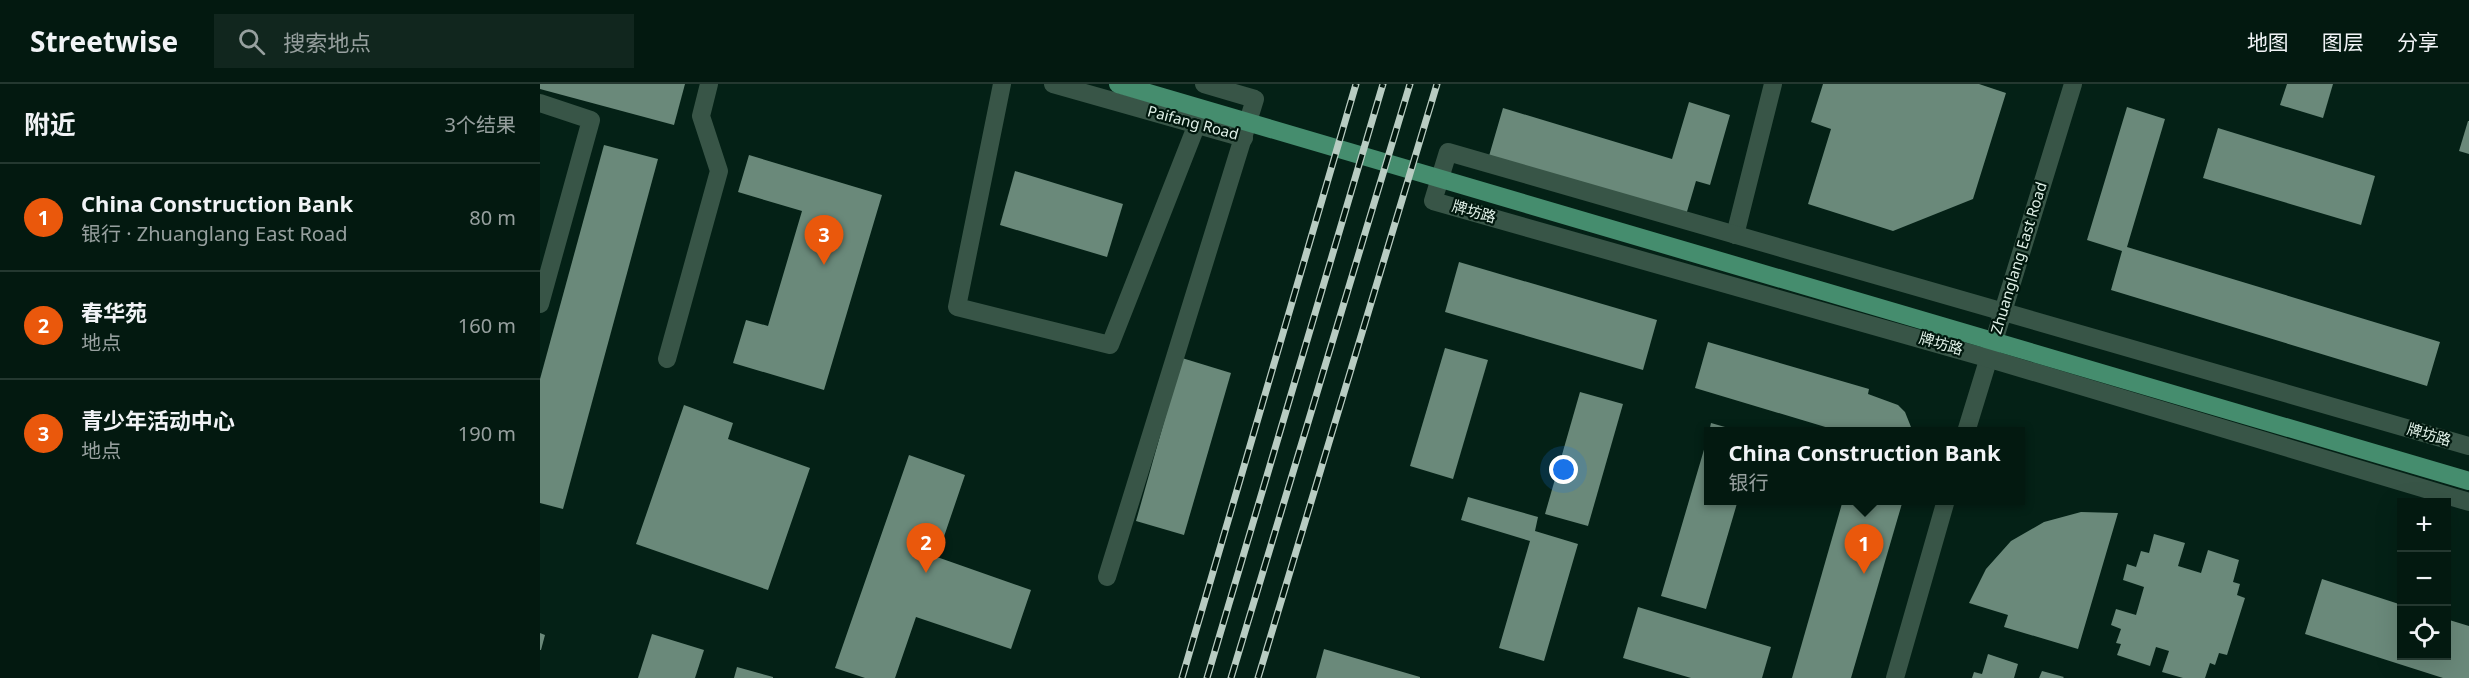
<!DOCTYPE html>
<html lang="zh">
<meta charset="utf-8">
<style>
:root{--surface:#031910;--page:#11261e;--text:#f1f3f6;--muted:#97a09f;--line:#243830;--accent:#ea580c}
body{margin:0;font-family:"Noto Sans","Noto Sans SC",sans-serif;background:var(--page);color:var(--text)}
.controls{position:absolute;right:18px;bottom:18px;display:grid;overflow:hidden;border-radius:0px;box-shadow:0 6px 24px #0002}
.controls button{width:54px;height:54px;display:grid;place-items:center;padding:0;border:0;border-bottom:2px solid var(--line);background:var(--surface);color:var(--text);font:30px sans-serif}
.you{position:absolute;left:1024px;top:386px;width:21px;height:21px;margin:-15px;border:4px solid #fff;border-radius:50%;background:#1a73e8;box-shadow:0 0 0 9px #1a73e833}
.badge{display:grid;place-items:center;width:39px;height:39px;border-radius:50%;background:var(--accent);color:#fff;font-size:20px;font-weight:700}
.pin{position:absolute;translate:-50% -50px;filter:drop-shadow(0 2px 3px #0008)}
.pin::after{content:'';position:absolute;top:32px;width:21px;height:18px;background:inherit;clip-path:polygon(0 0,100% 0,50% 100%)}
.popup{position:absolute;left:1164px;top:343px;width:321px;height:78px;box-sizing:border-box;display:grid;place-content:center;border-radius:0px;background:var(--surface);filter:drop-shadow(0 2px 4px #0005);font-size:20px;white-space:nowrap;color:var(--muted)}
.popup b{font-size:22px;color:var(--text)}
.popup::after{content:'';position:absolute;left:50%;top:100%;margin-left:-12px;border:12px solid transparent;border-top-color:var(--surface)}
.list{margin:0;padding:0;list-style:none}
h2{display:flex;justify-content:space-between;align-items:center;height:78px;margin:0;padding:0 24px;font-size:26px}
h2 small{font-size:20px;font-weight:400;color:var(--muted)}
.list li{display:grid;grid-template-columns:39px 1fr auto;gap:18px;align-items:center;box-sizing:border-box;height:108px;padding:0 24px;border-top:2px solid var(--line)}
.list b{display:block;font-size:22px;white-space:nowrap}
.list p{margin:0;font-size:20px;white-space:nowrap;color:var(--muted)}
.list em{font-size:20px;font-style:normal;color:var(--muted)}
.icon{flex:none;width:33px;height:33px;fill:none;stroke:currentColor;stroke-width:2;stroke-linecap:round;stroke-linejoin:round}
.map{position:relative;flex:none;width:1929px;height:594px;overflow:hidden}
header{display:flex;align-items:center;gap:36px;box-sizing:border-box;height:84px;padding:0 30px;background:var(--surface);border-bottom:2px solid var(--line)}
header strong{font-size:28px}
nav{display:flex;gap:33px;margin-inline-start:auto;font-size:21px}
.search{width:420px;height:54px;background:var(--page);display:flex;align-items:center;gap:15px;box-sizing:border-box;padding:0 21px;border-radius:0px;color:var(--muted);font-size:22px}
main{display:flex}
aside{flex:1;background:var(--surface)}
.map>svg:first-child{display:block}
.building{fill:#6a897a}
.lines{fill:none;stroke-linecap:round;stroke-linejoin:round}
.minor{stroke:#385547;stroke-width:18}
.major{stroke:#458d6e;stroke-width:18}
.rail-casing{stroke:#b8ccc2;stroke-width:7}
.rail{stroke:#00170d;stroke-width:4.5;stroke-dasharray:14;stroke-linecap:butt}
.labels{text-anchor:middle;stroke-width:4.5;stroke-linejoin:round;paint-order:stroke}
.street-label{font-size:15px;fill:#e0f1e8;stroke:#00170d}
</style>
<header>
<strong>Streetwise</strong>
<div class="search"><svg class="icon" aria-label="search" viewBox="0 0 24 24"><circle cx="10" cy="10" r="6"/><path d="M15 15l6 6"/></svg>搜索地点</div>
<nav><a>地图</a><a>图层</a><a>分享</a></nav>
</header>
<main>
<aside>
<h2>附近<small>3个结果</small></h2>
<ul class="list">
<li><span class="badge">1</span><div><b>China Construction Bank</b><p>银行 · Zhuanglang East Road</p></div><em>80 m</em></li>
<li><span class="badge">2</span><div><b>春华苑</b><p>地点</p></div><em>160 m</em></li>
<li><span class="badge">3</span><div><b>青少年活动中心</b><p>地点</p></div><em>190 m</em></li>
</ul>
</aside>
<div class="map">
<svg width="1929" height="594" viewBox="0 0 1929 594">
<rect width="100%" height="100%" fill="#042116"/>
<g class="building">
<polygon points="0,0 145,0 134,41 0,5"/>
<polygon points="1283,0 1439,0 1466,9 1433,115 1353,147 1268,120 1291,45 1271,38"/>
<polygon points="1747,0 1793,0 1783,34 1740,21"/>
<polygon points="1149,18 1190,31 1170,101 1156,97 1146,131 949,72 963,24 1132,75"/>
<polygon points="1587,23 1625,35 1587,163 1900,258 1887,302 1571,206 1582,167 1547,156"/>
<polygon points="1928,37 1929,37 1929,70 1919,67"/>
<polygon points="1678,44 1835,92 1821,141 1663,94"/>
<polygon points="64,61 118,75 23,425 0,419 0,295"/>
<polygon points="209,71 342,111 284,306 193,279 206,236 228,242 262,127 198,108"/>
<polygon points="475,87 583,120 567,173 460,141"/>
<polygon points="919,178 1117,236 1103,286 905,228"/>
<polygon points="1168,258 1329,305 1328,310 1358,321 1365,328 1373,348 1324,348 1318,343 1317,348 1302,348 1155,304"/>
<polygon points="905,264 948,276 913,395 870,382"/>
<polygon points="642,274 691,289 644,451 596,437"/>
<polygon points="1040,308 1083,320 1048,442 1005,430"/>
<polygon points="144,321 193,339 188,355 270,384 228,506 96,460"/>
<polygon points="1171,339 1199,347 1199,348 1169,348"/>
<polygon points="1168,352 1168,416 1198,416 1166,525 1121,512"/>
<polygon points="369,371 425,391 397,473 491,506 471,565 376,533 355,594 325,594 295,584"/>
<polygon points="928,413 998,433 995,447 1038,460 1004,577 959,564 990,457 921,436"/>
<polygon points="1303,416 1363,416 1311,594 1252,594"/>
<polygon points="1541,428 1578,429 1538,565 1464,543 1468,531 1429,519 1446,485 1471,457 1504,438"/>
<polygon points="1614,450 1645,459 1638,482 1661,489 1668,466 1699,476 1693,498 1700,500 1697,511 1705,514 1687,571 1679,569 1675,581 1670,579 1665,594 1643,594 1622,588 1629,567 1616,563 1610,582 1577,571 1581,560 1576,559 1581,545 1571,541 1576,525 1596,531 1604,503 1583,496 1587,480 1596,483 1601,467 1609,469"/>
<polygon points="1782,495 1862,521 1862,572 1906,572 1906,535 1929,542 1929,594 1903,594 1765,550"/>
<polygon points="1098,523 1231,563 1222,594 1151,594 1083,574"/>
<polygon points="0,549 5,551 1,566 0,566"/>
<polygon points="112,550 164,566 155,594 98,594"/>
<polygon points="784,565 880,593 880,594 776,594"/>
<polygon points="1448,570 1478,580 1474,594 1432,594 1434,588 1442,590"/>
<polygon points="197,583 233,593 233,594 194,594"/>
<polygon points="1502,587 1524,593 1523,594 1499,594"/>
</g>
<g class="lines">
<g class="minor">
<polyline points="462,0 417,223 570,261 657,40"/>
<polyline points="513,0 704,54"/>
<polyline points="0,19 51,36 0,220"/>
<polyline points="1195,151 1233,0"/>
<polyline points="127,275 179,87 161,32 169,0"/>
<polyline points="1426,348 1533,0"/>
<polyline points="1929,362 908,68 893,117 1447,274 1929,418"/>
<polyline points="567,493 715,15 664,0"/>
<polyline points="1355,594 1406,416"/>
</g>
<polyline class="major" points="578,0 1929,397"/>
<g class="rail-casing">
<g id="rail">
<polyline points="642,594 816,0"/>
<polyline points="667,594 843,0"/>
<polyline points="691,594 870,0"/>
<polyline points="718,594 897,0"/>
</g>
</g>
<use href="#rail" class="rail"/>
</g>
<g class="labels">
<g class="street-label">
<text transform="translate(653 39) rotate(15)" y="5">Paifang Road</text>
<text transform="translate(934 128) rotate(16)" y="5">牌坊路</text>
<text transform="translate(1479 174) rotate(-73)" y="5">Zhuanglang East Road</text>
<text transform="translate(1401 260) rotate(16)" y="5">牌坊路</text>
<text transform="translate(1889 351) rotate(16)" y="5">牌坊路</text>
</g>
</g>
</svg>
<div class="controls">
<button>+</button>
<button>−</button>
<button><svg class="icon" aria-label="locate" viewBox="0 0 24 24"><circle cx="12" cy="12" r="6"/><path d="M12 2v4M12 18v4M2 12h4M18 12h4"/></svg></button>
</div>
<div class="you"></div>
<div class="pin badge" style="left:1324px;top:490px">1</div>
<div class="popup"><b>China Construction Bank</b>银行</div>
<div class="pin badge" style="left:386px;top:489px">2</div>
<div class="pin badge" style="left:284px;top:181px">3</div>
</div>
</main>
